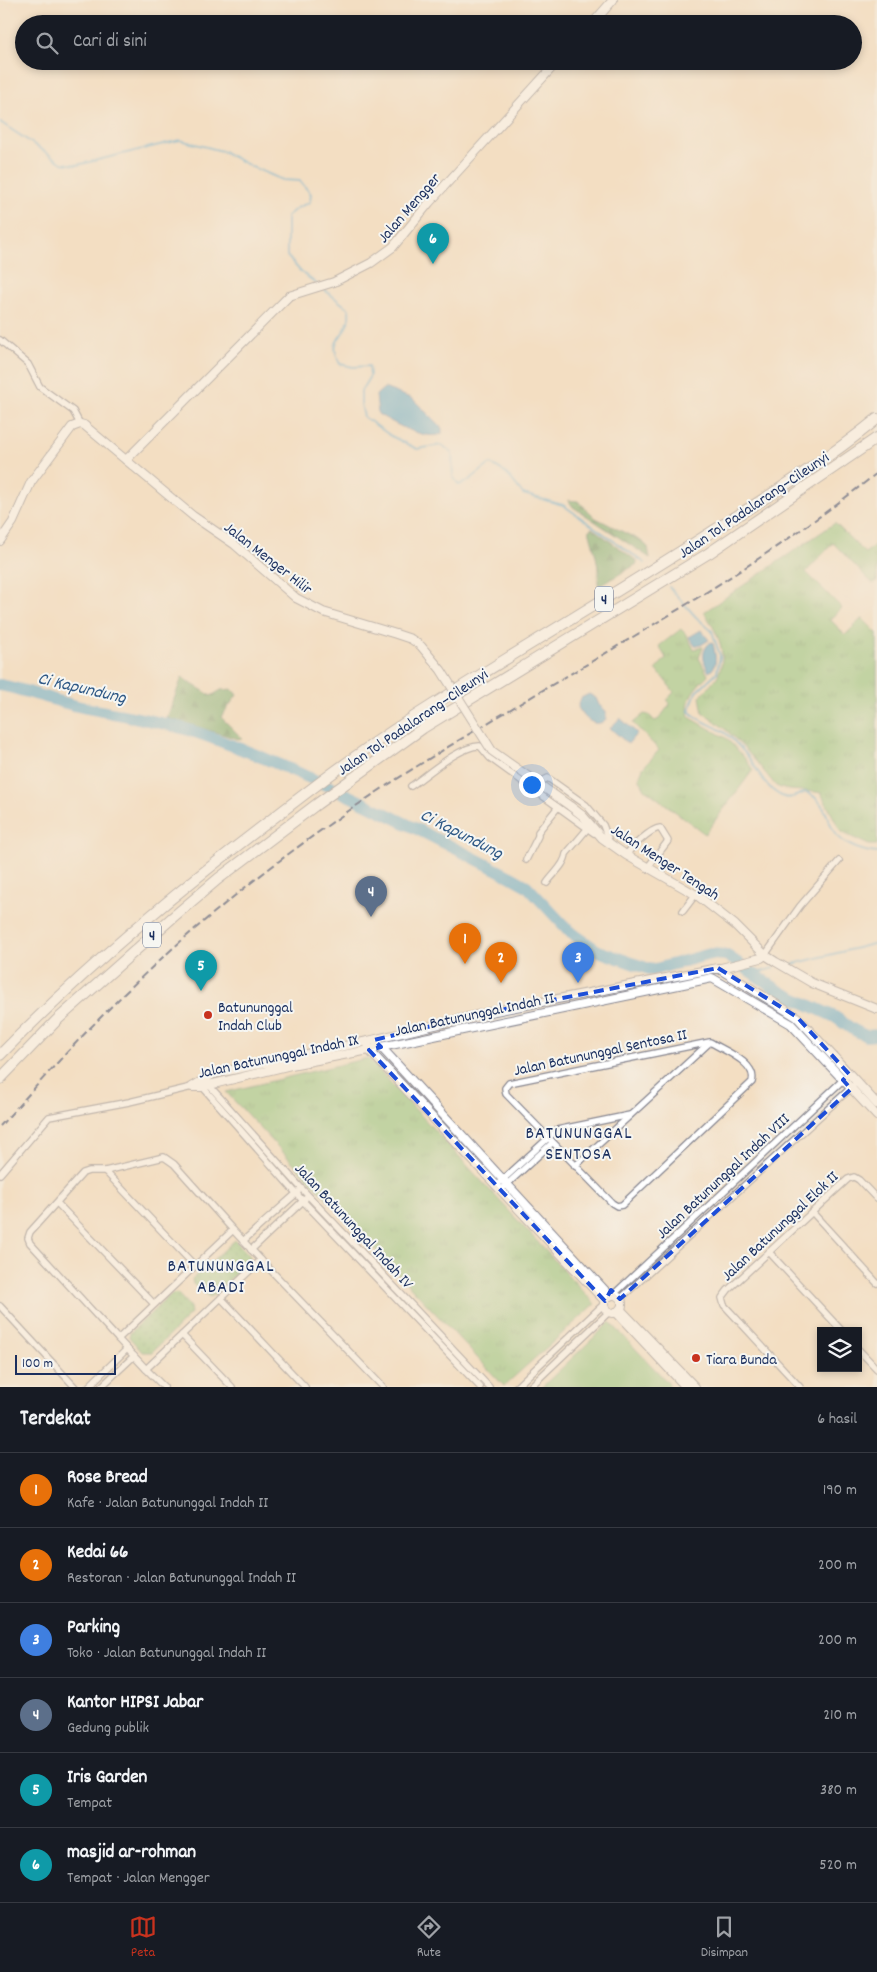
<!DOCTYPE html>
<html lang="id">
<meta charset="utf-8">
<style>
:root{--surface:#171b24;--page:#20242c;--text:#f1f3f6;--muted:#9ea1a6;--line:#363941;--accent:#c8321e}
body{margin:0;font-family:Dekko,sans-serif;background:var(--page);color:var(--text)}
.controls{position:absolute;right:15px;bottom:15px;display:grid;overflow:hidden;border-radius:0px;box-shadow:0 2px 8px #0003}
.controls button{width:45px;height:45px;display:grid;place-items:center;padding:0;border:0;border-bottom:1px solid var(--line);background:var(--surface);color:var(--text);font:25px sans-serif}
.scale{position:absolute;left:15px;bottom:12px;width:101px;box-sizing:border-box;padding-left:5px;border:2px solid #1b2f5e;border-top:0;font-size:14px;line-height:18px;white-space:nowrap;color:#1b2f5e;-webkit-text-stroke:4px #f6f6f2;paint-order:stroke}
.you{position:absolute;left:531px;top:784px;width:18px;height:18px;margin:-12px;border:4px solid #fff;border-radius:50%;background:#1a73e8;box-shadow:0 0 0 8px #1a73e833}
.badge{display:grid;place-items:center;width:32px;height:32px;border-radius:50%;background:var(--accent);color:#fff;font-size:16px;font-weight:700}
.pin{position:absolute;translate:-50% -41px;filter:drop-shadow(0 1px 2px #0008)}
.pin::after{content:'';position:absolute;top:26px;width:18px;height:15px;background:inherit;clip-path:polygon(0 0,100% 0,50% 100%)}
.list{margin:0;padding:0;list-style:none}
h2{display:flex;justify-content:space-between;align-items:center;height:65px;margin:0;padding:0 20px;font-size:21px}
h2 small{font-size:16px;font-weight:400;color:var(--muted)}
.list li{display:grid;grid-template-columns:32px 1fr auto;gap:15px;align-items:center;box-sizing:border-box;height:75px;padding:0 20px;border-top:1px solid var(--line)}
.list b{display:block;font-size:19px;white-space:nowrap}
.list p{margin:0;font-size:16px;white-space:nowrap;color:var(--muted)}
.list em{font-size:16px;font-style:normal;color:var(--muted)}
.icon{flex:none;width:28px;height:28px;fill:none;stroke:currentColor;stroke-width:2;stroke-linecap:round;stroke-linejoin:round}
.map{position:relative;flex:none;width:877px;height:1387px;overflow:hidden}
.search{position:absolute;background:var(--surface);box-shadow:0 2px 8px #0003;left:15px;right:15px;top:15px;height:55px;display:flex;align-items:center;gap:12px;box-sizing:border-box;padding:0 18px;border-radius:28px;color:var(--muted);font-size:19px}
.sheet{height:515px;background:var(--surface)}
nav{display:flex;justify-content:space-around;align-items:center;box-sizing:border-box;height:70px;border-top:1px solid var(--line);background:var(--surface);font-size:14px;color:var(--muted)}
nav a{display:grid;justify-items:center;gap:2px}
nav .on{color:var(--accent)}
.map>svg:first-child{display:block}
.grass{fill:url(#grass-tufts);stroke:#527a6d}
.forest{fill:url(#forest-firs);stroke:#446c65}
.park{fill:url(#park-dots);stroke:#527a6d}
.pitch{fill:#88c57c;stroke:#527a6d}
.water{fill:#54a8d0;stroke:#386c97}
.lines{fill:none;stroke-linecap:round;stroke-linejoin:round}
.stream{stroke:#54a8d0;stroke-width:2}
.river{stroke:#54a8d0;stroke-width:12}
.street-casing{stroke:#878690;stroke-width:8}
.secondary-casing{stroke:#878690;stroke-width:10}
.highway-casing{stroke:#878690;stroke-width:12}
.street{stroke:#fff;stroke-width:5.5}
.secondary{stroke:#fff;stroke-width:8}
.highway{stroke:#fff;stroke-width:10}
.rail{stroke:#1b2f5e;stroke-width:2;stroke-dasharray:8 4;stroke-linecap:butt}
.secondary-bridge-casing{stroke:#878690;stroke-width:10;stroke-linecap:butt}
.secondary-bridge{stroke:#fff;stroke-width:8}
.marked{fill:none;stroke:#1d4ed8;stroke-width:4;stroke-dasharray:10 6;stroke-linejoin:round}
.poi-dot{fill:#c8321e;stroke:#f6f6f2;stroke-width:2}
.labels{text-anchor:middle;stroke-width:4;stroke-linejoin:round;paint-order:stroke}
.shield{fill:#f6f6f2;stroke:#5d6b8a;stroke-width:1}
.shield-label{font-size:15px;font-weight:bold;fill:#1b2f5e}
.street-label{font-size:16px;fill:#1b2f5e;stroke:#f6f6f2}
.poi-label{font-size:16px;fill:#1b2f5e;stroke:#f6f6f2;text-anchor:start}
.water-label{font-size:18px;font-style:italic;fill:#2f5986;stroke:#f6f6f2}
.neighbourhood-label{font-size:18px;letter-spacing:1px;fill:#1b2f5e;stroke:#f6f6f2}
</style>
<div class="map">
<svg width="877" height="1387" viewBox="0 0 877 1387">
<defs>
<pattern id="grass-tufts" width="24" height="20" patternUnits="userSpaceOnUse" patternTransform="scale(1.25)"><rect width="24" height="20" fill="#88c57c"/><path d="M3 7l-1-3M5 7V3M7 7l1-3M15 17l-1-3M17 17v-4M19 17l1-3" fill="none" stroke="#6ea069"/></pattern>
<pattern id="forest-firs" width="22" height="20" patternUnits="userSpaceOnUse" patternTransform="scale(1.25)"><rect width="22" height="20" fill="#6eaa6c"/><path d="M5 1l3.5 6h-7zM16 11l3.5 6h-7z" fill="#5a8b5c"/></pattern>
<pattern id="park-dots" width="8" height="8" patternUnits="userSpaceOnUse" patternTransform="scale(1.25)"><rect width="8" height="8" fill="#88c57c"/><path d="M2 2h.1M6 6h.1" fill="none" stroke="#6ea069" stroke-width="1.8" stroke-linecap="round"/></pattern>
</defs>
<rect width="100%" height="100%" fill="#f6f6f2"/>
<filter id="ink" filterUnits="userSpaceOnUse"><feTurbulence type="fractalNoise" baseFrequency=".02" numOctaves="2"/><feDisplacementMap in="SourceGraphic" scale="10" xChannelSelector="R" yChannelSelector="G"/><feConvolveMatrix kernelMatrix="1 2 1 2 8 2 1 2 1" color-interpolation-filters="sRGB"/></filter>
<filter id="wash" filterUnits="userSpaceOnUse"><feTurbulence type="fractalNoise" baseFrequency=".0096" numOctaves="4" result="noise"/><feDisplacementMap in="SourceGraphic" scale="20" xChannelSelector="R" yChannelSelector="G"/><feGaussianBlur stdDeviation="1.12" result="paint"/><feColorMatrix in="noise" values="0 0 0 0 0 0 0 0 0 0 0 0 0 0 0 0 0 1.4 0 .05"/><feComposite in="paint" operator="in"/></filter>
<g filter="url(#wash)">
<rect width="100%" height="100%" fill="#f3dec2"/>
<g class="grass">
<path d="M835 523 865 553 877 543V581L873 584 833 543 806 572 842 608 830 619 845 635 862 618 877 633V845H869L841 832 821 793C805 789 790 793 776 786 754 759 733 731 703 713L700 697C705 690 714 683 718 675 729 652 716 631 704 612Z"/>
<path d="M681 629 685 633 694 649 703 647 699 658 708 675C695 688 685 698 689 717L726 738 743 756 753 770 705 834 645 789 639 778 643 768 659 750 633 723 644 714 649 715 655 721 659 719 670 704 667 700 674 692 656 669 666 658 659 646Z"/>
<polygon points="368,1058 595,1304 504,1386 226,1092"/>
</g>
<g class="forest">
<polygon points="568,500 578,501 596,518 641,541 648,547 650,558 573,507"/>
<path d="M592 528 637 561V564L601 585H598C600 566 594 549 589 530Z"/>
<path d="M182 677C191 685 201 688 211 696L221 690 232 689 237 695 221 717 242 738 238 739 167 718Z"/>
</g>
<g class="park">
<polygon points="235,1240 250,1256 250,1260 214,1295 209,1297 193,1284 192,1279"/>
<polygon points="177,1293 190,1307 191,1314 152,1352 142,1352 129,1337 130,1333 171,1294"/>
</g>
<polygon class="pitch" points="610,1322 670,1385 667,1387 542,1387"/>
<g class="water">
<path d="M384 388 413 399 442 428V434C425 441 393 423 378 414L376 395Z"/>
<polygon points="701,630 709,640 701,645 695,646 689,637"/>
<path d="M711 642 713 643C715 653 719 667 709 672 703 662 700 650 711 642Z"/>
<path d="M589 694 596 698 599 705 606 711V719C596 730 583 718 578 707L581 698Z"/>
<polygon points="620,718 637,733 628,744 610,728"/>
</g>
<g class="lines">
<g class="stream">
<polyline points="0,122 62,163 77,165 180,140 222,151 252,167 283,180 300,181 311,194 310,202 297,208 287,216 287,256 301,272 317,284"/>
<path d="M322 288 349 309C349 312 350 318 348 322 342 341 328 339 340 364L353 367 369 366 370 376 361 391V404L364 417 391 436 417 449 442 445 452 453 453 477 459 485 468 481 490 464C506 470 513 481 523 494L563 505 645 563"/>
<path d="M669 587 696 617 712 631 720 656 717 672 696 692 689 711C699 723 719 725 731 738 738 745 746 753 751 761 760 774 768 791 784 797 791 800 800 794 806 792 825 800 826 817 835 833 843 845 864 852 877 853"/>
<polyline points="789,965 877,943"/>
<polyline points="753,974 774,968"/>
</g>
<path class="river" d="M0 685C26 690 51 700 77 706 117 715 159 720 198 733 307 771 409 825 511 877L527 886 569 931 598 951 652 970 710 954 726 955 781 992 835 1017 852 1029 866 1036 877 1035"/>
</g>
</g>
<g filter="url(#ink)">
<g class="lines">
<g class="street-casing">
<g id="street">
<polyline points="0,340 28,364 40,387 73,411 80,424"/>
<path d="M411 786C427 775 461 745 480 746L490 758 594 833"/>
<polyline points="537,787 544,780 548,778 586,805 603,825 610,844"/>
<path d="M626 855C632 847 650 829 660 828L668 841 648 867"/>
<polyline points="526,860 538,836 538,832 558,807"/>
<path d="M547 883C553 874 565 865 566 854L588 828"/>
<polyline points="683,911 696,894"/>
<polyline points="765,955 800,906 839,861"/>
<path d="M710 1042C723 1050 758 1063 752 1082L622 1205 617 1206 612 1203 506 1094 505 1088 509 1083Z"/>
<polyline points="207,1083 302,1189 489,1387"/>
<polyline points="200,1084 303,1201 480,1387"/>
<polyline points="575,1166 708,1044"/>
<polyline points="105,1171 195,1266"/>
<polyline points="0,1174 49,1117 129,1102 192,1087"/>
<polyline points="496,1186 557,1130 630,1115"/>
<polyline points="504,1187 552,1143"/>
<polyline points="57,1203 154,1304"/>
<polyline points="812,1212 877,1283"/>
<polygon points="233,1230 261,1260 146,1369 118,1339"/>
<polyline points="243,1241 298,1192"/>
<polyline points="251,1250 305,1199"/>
<polyline points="769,1252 842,1331"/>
<polyline points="261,1260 383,1387"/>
<polyline points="613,1295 845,1078"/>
<polyline points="221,1298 305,1387"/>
<polyline points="620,1299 853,1086"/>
<polyline points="0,1306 75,1387"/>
<polyline points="182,1335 232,1387"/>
<polyline points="118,1339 30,1243 28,1238 30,1232 83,1173 89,1171 105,1171 164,1157 174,1164 233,1230"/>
<polyline points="858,1349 877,1369"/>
<polyline points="146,1369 164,1387"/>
<polyline points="88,1387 127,1349"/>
<polyline points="101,1387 134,1356"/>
<polyline points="516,1387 604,1304"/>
<polyline points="530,1387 609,1312"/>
<polyline points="800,1387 724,1305 722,1298 728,1290 848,1179 854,1177 859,1180 877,1199"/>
</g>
</g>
<g class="secondary-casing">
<g id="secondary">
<polyline points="592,24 613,0"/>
<polyline points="126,460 289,296 334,282 371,263 393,247 429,203 558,61"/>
<polyline points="0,541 13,522 31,482 72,427 80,424 84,425 193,516 234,544 296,598"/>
<polyline points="570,806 583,816 602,838 626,855 698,896 735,925 765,955 776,962 812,983 877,1009"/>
<polyline points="717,969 761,958 765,955"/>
<polyline points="374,1040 381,1047 369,1050 368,1041 485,1013 718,968 797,1017 877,1104"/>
<polyline points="368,1041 213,1074 192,1087 201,1087 291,1065 369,1050 605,1301"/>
<polyline points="381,1047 712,978 791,1024 877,1116"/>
<polyline points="381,1047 610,1296"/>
<circle cx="613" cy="1304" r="9"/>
<polyline points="620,1309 695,1387"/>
<polyline points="616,1312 686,1387"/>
</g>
</g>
<g class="highway-casing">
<g id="highway">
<path d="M0 1055C81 972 171 896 263 826 311 789 359 752 409 720 513 653 620 591 724 524 777 491 829 458 877 419"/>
<polyline points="0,1079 57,1020 173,917 218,879 317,804 423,728 709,553 877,438"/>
</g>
</g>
<use href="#street" class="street"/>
<use href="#secondary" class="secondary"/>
<use href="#highway" class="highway"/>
<path class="rail" d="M0 1126C33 1090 66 1052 101 1017 175 941 260 872 347 812 520 694 713 604 877 473"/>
<g class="secondary-bridge-casing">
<polyline id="secondary-bridge" points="296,598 323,612 396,634 411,639 421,646 441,670 492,751 570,806"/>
</g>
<use href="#secondary-bridge" class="secondary-bridge"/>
</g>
</g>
<path d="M0 0H877V1387H0ZM718 968 797 1017 849 1074 843 1080 851 1089 620 1299 611 1290 605 1301 369 1050 381 1047 374 1040 485 1013Z" fill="#f3dec2" fill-opacity=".55" fill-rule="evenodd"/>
<path class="marked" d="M718 968 797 1017 849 1074 843 1080 851 1089 620 1299 611 1290 605 1301 369 1050 381 1047 374 1040 485 1013Z"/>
<g class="poi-dot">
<circle cx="208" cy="1015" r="5"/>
<circle cx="696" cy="1358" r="5"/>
</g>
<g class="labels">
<g class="shield">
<rect x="595" y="586.5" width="18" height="25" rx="4"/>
<rect x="143" y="922.5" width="18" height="25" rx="4"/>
</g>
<g class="shield-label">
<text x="604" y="604">4</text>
<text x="152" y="940">4</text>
</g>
<g class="street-label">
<text transform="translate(408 207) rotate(-49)" y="6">Jalan Mengger</text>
<text transform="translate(753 504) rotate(-34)" y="6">Jalan Tol Padalarang–Cileunyi</text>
<text transform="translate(269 557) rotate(38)" y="6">Jalan Menger Hilir</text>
<text transform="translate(412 721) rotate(-34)" y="6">Jalan Tol Padalarang–Cileunyi</text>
<text transform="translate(666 861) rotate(33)" y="6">Jalan Menger Tengah</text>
<text transform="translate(474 1013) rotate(-12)" y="6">Jalan Batununggal Indah II</text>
<text transform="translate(600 1051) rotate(-12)" y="6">Jalan Batununggal Sentosa II</text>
<text transform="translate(278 1055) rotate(-12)" y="6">Jalan Batununggal Indah IX</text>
<text transform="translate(722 1175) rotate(-43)" y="6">Jalan Batununggal Indah VIII</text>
<text transform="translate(355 1225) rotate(47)" y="6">Jalan Batununggal Indah IV</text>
<text transform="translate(779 1225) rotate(-43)" y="6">Jalan Batununggal Elok II</text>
</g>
<g class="poi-label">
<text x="218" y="1012">Batununggal<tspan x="218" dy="18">Indah Club</tspan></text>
<text x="706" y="1364">Tiara Bunda</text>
</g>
<g class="water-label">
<text transform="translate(82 687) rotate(13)" y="6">Ci Kapundung</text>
<text transform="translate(462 833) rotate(27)" y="6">Ci Kapundung</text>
</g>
<g class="neighbourhood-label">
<text x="579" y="1138">BATUNUNGGAL<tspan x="579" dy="21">SENTOSA</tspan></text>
<text x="221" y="1271">BATUNUNGGAL<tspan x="221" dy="21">ABADI</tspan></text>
</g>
</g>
</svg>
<div class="controls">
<button><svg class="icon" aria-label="layers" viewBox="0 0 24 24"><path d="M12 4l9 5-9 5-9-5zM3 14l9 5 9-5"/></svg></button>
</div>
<div class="scale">100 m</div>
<div class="you"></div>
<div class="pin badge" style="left:465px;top:964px;background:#e8710a">1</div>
<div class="pin badge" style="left:501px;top:983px;background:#e8710a">2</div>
<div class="pin badge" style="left:578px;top:983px;background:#3f7fe0">3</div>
<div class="pin badge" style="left:371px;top:917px;background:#5c6f8a">4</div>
<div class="pin badge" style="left:201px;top:991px;background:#0f9aa8">5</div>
<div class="pin badge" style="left:433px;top:264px;background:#0f9aa8">6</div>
<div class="search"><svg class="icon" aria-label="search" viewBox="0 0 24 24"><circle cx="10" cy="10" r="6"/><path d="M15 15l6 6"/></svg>Cari di sini</div>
</div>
<section class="sheet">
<h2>Terdekat<small>6 hasil</small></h2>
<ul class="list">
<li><span class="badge" style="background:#e8710a">1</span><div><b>Rose Bread</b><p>Kafe · Jalan Batununggal Indah II</p></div><em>190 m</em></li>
<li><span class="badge" style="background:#e8710a">2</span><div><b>Kedai 66</b><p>Restoran · Jalan Batununggal Indah II</p></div><em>200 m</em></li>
<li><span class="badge" style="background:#3f7fe0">3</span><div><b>Parking</b><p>Toko · Jalan Batununggal Indah II</p></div><em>200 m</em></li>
<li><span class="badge" style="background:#5c6f8a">4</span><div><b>Kantor HIPSI Jabar</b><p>Gedung publik</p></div><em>210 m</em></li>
<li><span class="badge" style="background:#0f9aa8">5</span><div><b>Iris Garden</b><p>Tempat</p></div><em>380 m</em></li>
<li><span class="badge" style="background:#0f9aa8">6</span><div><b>masjid ar-rohman</b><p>Tempat · Jalan Mengger</p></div><em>520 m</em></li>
</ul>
</section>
<nav>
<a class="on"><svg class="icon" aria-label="map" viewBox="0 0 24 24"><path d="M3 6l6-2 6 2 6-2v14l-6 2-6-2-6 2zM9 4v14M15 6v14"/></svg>Peta</a>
<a><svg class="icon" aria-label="directions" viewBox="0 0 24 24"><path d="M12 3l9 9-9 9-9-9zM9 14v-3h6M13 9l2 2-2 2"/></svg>Rute</a>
<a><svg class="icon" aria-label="saved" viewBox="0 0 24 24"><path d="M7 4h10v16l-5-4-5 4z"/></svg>Disimpan</a>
</nav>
